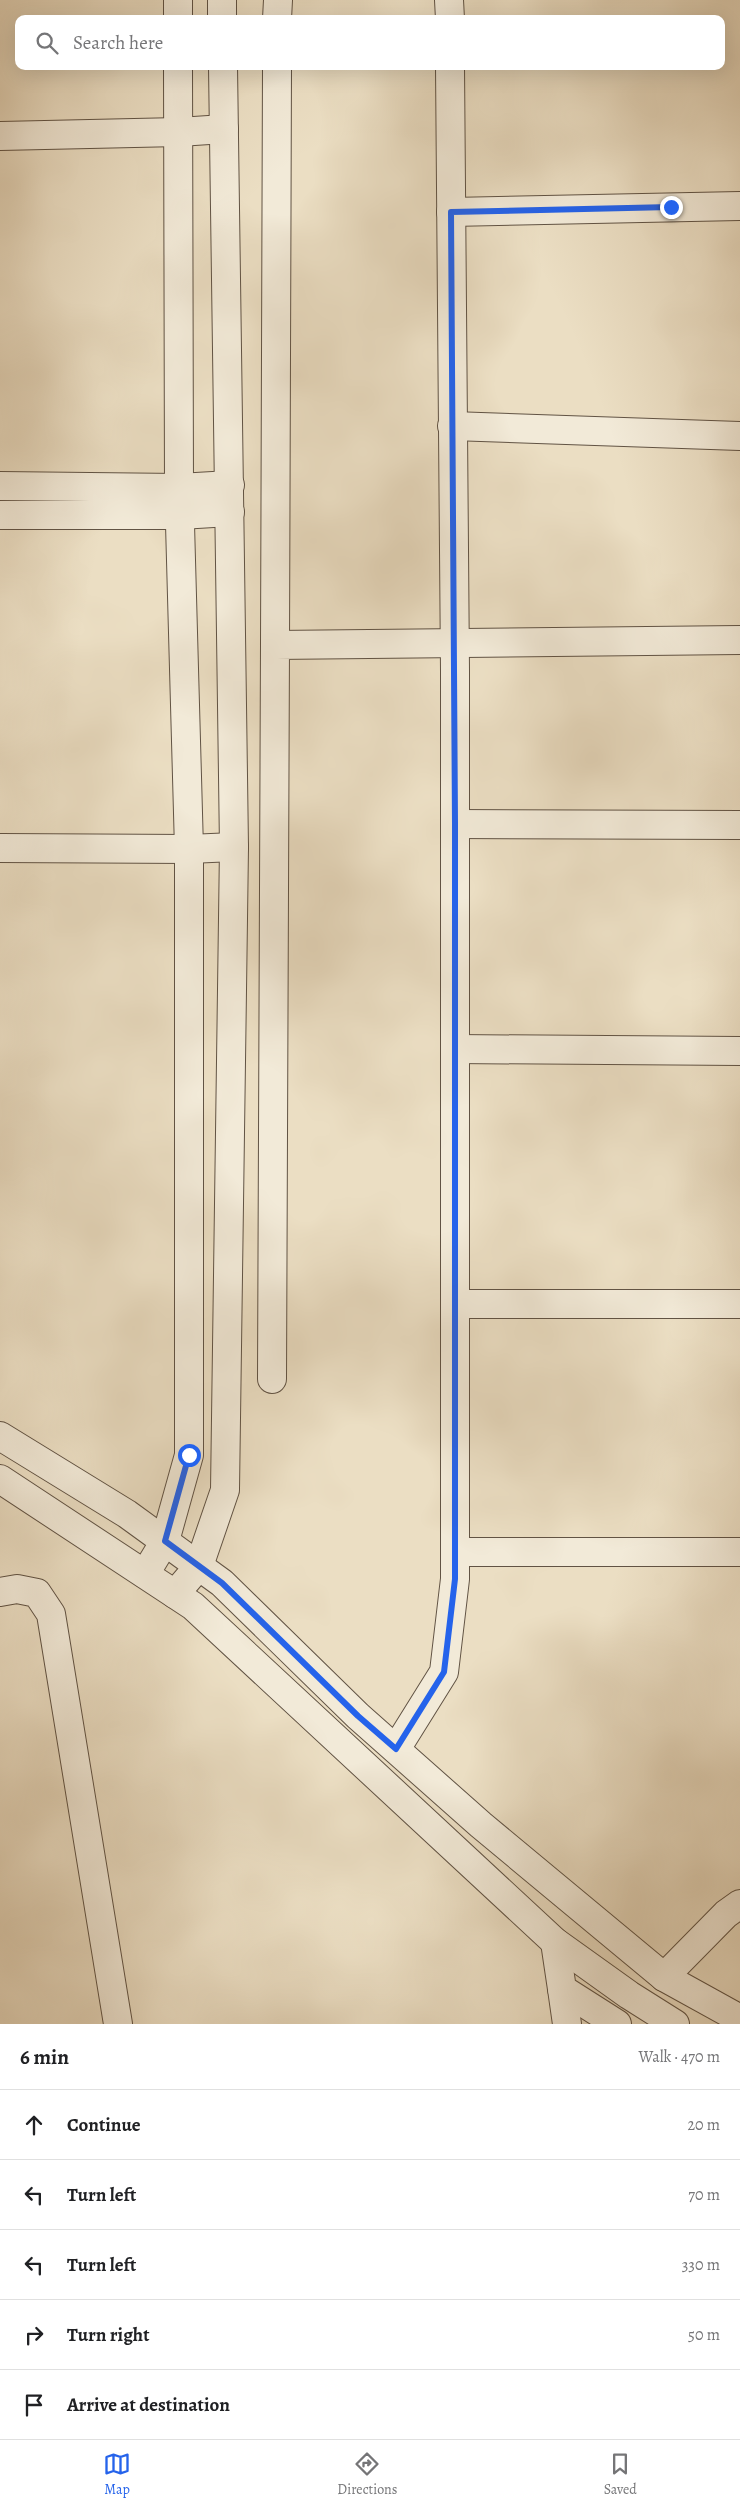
<!DOCTYPE html>
<meta charset="utf-8">
<style>
:root{--surface:#fff;--page:#f6f6f6;--text:#202124;--muted:#757577;--line:#e0e0e0;--accent:#2563eb}
body{margin:0;font-family:Alegreya,serif;background:var(--page);color:var(--text)}
.stop{position:absolute;width:15px;height:15px;margin:-11px;border:4px solid #2563eb;border-radius:50%;background:#fff}
.stop.end{background:#2563eb;border-color:#fff;box-shadow:0 1px 5px #0008}
.list{margin:0;padding:0;list-style:none}
h2{display:flex;justify-content:space-between;align-items:center;height:65px;margin:0;padding:0 20px;font-size:21px}
h2 small{font-size:16px;font-weight:400;color:var(--muted)}
.list li{display:grid;grid-template-columns:32px 1fr auto;gap:15px;align-items:center;box-sizing:border-box;height:70px;padding:0 20px;border-top:1px solid var(--line)}
.list b{display:block;font-size:19px;white-space:nowrap}
.list em{font-size:16px;font-style:normal;color:var(--muted)}
.icon{flex:none;width:28px;height:28px;fill:none;stroke:currentColor;stroke-width:2;stroke-linecap:round;stroke-linejoin:round}
.map{position:relative;flex:none;width:740px;height:2024px;overflow:hidden}
.search{position:absolute;background:var(--surface);box-shadow:0 5px 20px #0002;left:15px;right:15px;top:15px;height:55px;display:flex;align-items:center;gap:12px;box-sizing:border-box;padding:0 18px;border-radius:10px;color:var(--muted);font-size:19px}
.sheet{height:415px;background:var(--surface)}
nav{display:flex;justify-content:space-around;align-items:center;box-sizing:border-box;height:70px;border-top:1px solid var(--line);background:var(--surface);font-size:14px;color:var(--muted)}
nav a{display:grid;justify-items:center;gap:2px}
nav .on{color:var(--accent)}
.map>svg:first-child{display:block}
.lines{fill:none;stroke-linecap:round;stroke-linejoin:round}
.minor-casing{stroke:#615344;stroke-width:30}
.minor{stroke:#f2ead8;stroke-width:28}
.route{stroke:#2563eb;stroke-width:6}
</style>
<div class="map">
<svg width="740" height="2024" viewBox="0 0 740 2024">
<rect width="100%" height="100%" fill="#ebdec3"/>
<filter id="stains"><feTurbulence type="fractalNoise" baseFrequency=".004" numOctaves="4"/><feColorMatrix values="0 0 0 0 .2 0 0 0 0 .09 0 0 0 0 .02 0 0 0 .5 -.17"/></filter>
<radialGradient id="worn" r=".72"><stop offset=".6" stop-color="#630" stop-opacity="0"/><stop offset="1" stop-color="#630" stop-opacity=".3"/></radialGradient>
<g class="lines">
<g class="minor-casing">
<g id="minor">
<polyline points="178,0 178,19"/>
<polyline points="222,0 222,19"/>
<polyline points="449,0 450,19"/>
<polyline points="277,19 278,0"/>
<polyline points="0,136 179,132 224,129"/>
<polyline points="451,212 740,206"/>
<polyline points="452,426 740,436"/>
<polyline points="0,486 179,488 230,485"/>
<polyline points="0,515 180,515 230,512"/>
<polyline points="275,645 277,66"/>
<polyline points="455,824 740,825"/>
<polyline points="0,848 189,849 234,847"/>
<polyline points="455,1049 740,1051"/>
<polyline points="455,1304 740,1304"/>
<polyline points="272,1379 275,645 740,640"/>
<polyline points="0,1436 127,1514 222,1583 358,1716 481,1825 664,1977 740,2019"/>
<polyline points="0,1479 193,1606 555,1942 629,1995 675,2024"/>
<polyline points="455,1552 740,1552"/>
<polyline points="145,1574 165,1541 189,1455 189,849 179,488 178,66"/>
<polyline points="0,1592 17,1589 37,1593 51,1614 118,2024"/>
<polyline points="175,1594 199,1566 225,1490 234,847 223,66"/>
<polyline points="396,1749 444,1672 455,1579 455,671 450,66"/>
<polyline points="555,1942 562,1989 617,2024"/>
<polyline points="664,1977 726,1914 740,1904"/>
<polyline points="562,1989 567,2024"/>
</g>
</g>
<use href="#minor" class="minor"/>
</g>
<g class="lines">
<polyline class="route" points="189,1455 165,1541 222,1583 358,1716 396,1749 444,1672 455,1579 455,824 451,212 671,207"/>
</g>
<rect width="100%" height="100%" filter="url(#stains)"/>
<rect width="100%" height="100%" fill="url(#worn)"/>
</svg>
<div class="stop" style="left:189px;top:1455px"></div>
<div class="stop end" style="left:671px;top:207px"></div>
<div class="search"><svg class="icon" aria-label="search" viewBox="0 0 24 24"><circle cx="10" cy="10" r="6"/><path d="M15 15l6 6"/></svg>Search here</div>
</div>
<section class="sheet">
<h2>6 min<small>Walk · 470 m</small></h2>
<ul class="list">
<li><svg class="icon" aria-label="ahead" viewBox="0 0 24 24"><path d="M12 20V5M6 11l6-6 6 6"/></svg><div><b>Continue</b></div><em>20 m</em></li>
<li><svg class="icon" aria-label="left" viewBox="0 0 24 24"><path d="M17 20v-9H6M10 6l-5 5 5 5"/></svg><div><b>Turn left</b></div><em>70 m</em></li>
<li><svg class="icon" aria-label="left" viewBox="0 0 24 24"><path d="M17 20v-9H6M10 6l-5 5 5 5"/></svg><div><b>Turn left</b></div><em>330 m</em></li>
<li><svg class="icon" aria-label="right" viewBox="0 0 24 24"><path d="M7 20v-9h11M14 6l5 5-5 5"/></svg><div><b>Turn right</b></div><em>50 m</em></li>
<li><svg class="icon" aria-label="arrive" viewBox="0 0 24 24"><path d="M6 21V4h12l-3 4 3 4H6"/></svg><div><b>Arrive at destination</b></div></li>
</ul>
</section>
<nav>
<a class="on"><svg class="icon" aria-label="map" viewBox="0 0 24 24"><path d="M3 6l6-2 6 2 6-2v14l-6 2-6-2-6 2zM9 4v14M15 6v14"/></svg>Map</a>
<a><svg class="icon" aria-label="directions" viewBox="0 0 24 24"><path d="M12 3l9 9-9 9-9-9zM9 14v-3h6M13 9l2 2-2 2"/></svg>Directions</a>
<a><svg class="icon" aria-label="saved" viewBox="0 0 24 24"><path d="M7 4h10v16l-5-4-5 4z"/></svg>Saved</a>
</nav>
